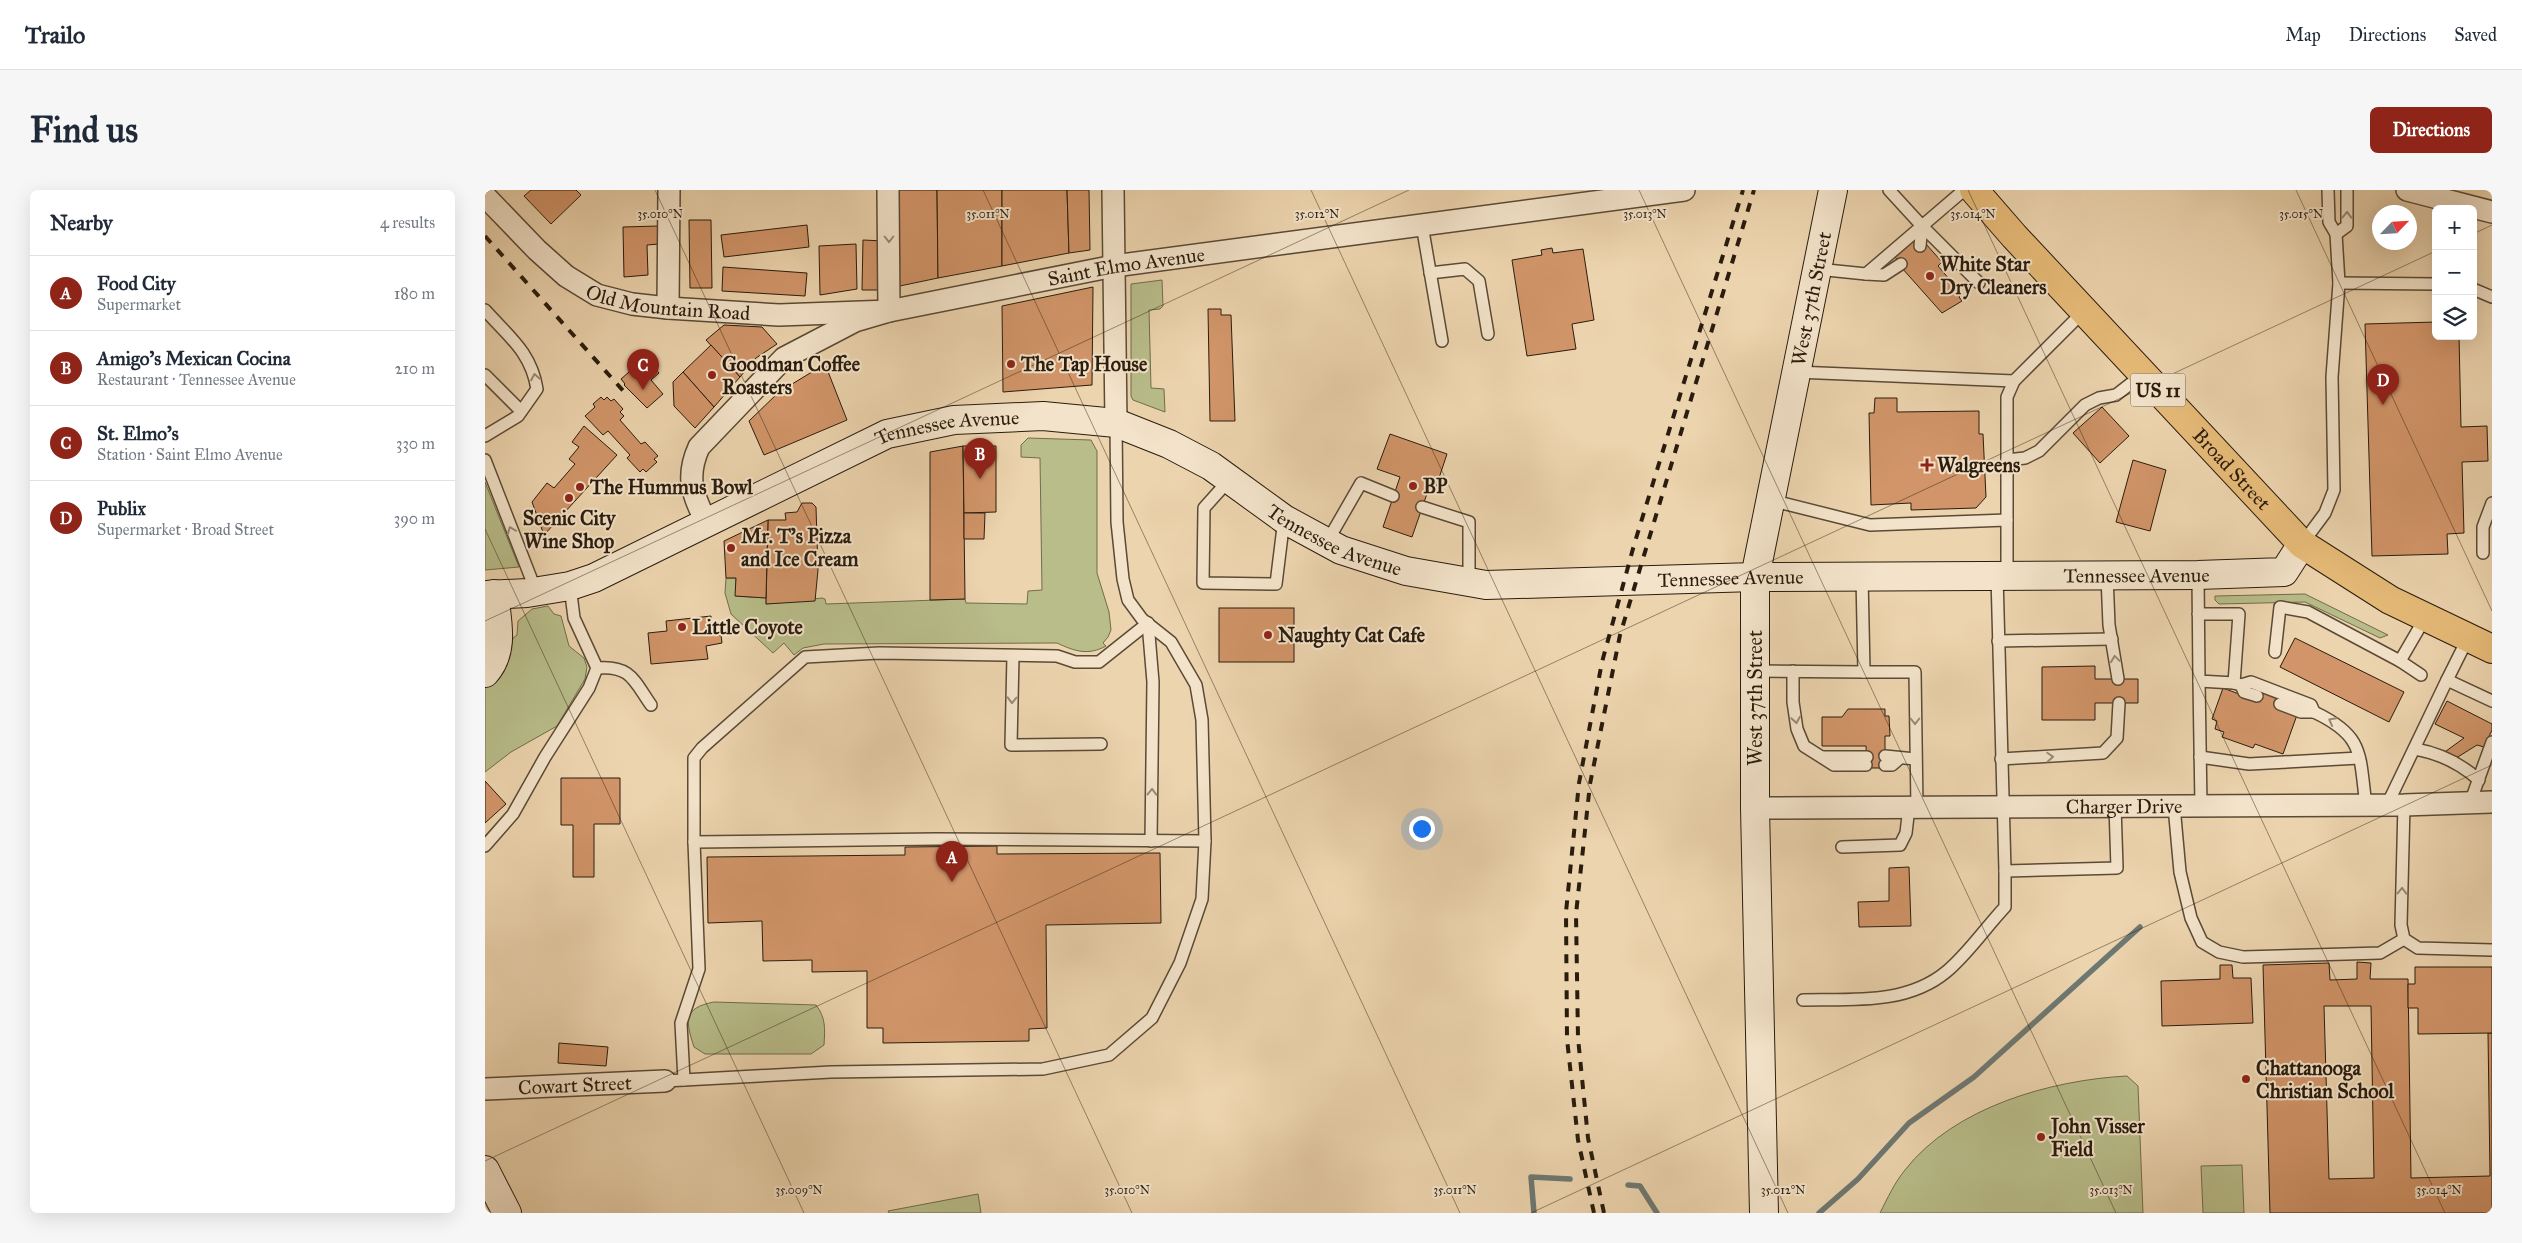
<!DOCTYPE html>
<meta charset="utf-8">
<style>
:root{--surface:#fff;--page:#f6f6f7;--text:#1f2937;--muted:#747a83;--line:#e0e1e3;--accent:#8f2418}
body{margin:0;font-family:"IM FELL Great Primer",serif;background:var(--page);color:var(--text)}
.controls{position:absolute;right:15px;top:15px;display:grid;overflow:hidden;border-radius:8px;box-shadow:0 5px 20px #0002}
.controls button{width:45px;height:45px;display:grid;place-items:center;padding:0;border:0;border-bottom:1px solid var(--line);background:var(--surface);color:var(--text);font:25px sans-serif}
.compass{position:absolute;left:1887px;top:15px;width:45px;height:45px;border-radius:50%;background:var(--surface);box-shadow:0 5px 20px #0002;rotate:65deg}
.you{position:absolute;left:936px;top:638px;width:18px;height:18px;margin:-12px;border:4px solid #fff;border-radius:50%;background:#1a73e8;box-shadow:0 0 0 8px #1a73e833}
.badge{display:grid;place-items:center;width:32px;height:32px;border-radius:50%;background:var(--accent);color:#fff;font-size:16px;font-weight:700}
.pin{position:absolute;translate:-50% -41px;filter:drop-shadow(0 1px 2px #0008)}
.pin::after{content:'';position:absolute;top:26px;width:18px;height:15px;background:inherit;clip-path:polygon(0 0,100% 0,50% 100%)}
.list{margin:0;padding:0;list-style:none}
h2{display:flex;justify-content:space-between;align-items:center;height:65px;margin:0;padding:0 20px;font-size:21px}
h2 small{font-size:16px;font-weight:400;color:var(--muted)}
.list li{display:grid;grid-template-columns:32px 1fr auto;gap:15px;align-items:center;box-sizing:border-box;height:75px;padding:0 20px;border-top:1px solid var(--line)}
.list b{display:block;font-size:19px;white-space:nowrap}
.list p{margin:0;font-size:16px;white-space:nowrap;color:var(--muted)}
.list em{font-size:16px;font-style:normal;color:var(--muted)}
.icon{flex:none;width:28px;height:28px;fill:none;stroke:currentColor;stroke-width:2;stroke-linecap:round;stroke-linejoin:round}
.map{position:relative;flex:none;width:2007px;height:1023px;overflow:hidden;border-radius:8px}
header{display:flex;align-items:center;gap:30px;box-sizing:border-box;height:70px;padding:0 25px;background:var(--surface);border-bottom:1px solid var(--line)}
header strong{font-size:24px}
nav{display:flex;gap:28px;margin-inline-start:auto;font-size:18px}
.intro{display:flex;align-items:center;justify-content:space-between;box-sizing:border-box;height:120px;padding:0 30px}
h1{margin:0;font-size:35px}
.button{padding:12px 22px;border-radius:8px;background:var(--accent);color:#fff;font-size:18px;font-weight:700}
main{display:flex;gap:30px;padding:0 30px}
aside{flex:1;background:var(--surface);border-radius:8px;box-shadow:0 5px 20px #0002}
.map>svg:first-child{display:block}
.green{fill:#b8bd8a;stroke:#716c4c}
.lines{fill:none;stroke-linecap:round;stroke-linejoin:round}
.stream{stroke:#6e7872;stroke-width:5.5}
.building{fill:#d19569;stroke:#2a1c0e;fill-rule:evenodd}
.lane-casing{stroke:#5a4a36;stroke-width:14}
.street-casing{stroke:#5a4a36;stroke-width:24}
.secondary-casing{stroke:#2a1c0e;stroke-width:30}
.primary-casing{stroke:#2a1c0e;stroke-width:30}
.lane{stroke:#f3e3ca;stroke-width:11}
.street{stroke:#f3e3ca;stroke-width:21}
.secondary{stroke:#f3e3ca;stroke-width:28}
.primary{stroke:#e6ba77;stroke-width:28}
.rail{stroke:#2a1c0e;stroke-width:4;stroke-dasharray:9 9;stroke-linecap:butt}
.oneway{stroke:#998975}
.ticks{fill:none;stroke:#2a1c0e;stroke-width:1;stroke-opacity:0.45}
.poi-dot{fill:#8f2418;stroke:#f3e3ca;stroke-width:2}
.labels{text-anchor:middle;stroke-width:4;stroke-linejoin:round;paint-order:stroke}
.shield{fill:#f3e3ca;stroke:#665846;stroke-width:1}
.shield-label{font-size:19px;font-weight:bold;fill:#2a1c0e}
.poi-label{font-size:20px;font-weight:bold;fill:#2a1c0e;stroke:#f3e3ca;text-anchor:start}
.street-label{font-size:20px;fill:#2a1c0e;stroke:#f3e3ca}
.ticks-label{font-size:12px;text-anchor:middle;fill:#2a1c0e;stroke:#f3e3ca;stroke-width:4;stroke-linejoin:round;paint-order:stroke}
</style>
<header>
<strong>Trailo</strong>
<nav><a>Map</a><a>Directions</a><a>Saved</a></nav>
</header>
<div class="intro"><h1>Find us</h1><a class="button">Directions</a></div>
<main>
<aside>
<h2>Nearby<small>4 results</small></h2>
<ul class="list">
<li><span class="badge">A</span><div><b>Food City</b><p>Supermarket</p></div><em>180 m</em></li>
<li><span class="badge">B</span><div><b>Amigo's Mexican Cocina</b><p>Restaurant · Tennessee Avenue</p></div><em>210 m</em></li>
<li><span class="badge">C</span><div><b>St. Elmo's</b><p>Station · Saint Elmo Avenue</p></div><em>330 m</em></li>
<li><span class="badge">D</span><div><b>Publix</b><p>Supermarket · Broad Street</p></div><em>390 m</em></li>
</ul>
</aside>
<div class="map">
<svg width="2007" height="1023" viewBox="0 0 2007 1023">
<rect width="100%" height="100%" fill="#ecd4ae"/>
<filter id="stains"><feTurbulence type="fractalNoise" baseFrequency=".004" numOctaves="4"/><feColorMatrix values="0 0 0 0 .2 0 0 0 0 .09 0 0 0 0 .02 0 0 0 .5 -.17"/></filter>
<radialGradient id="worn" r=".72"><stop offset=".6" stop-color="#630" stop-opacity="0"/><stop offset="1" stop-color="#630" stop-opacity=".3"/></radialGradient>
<g class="green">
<polygon points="677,90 678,116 675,119 664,120 666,198 679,199 680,222 648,210 646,206 646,94"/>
<path d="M543 248 606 250 612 261V383L624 422 626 440 623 447 618 453 621 456C603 466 589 461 572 453L339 454 318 458 309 465 299 453 288 463 246 424 240 403 241 388H251V406L281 408V414L337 408 340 409 341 414 480 409 481 413 542 414 543 401 557 400 555 268 536 267V255Z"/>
<polygon points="0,292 34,377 0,380"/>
<polygon points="1820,404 1903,445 1895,448 1820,412 1734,414 1730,410 1730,406"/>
<path d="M63 416 69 424 76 426 84 456 99 468 102 477 100 489 72 536 26 562 0 582V496C18 479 24 472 28 448L32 445 33 431 47 419Z"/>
<path d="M229 812 331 815C341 828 340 839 339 855L326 864H220L209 857C201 832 197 818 229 812Z"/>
<path d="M1642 886 1653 896 1658 1023H1395C1402 1009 1410 992 1420 980 1469 917 1566 890 1642 886Z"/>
<polygon points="1757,975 1759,1023 1718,1023 1716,976"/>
<polygon points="493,1004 496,1023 404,1023 403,1021"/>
</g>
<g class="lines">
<g class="stream">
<polyline points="1143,995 1155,996 1172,1023"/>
<polyline points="1049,1023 1046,987 1085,989"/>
<polyline points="1334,1023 1373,989 1424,933 1489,887 1655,737"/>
</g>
</g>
<g class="building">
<polygon points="46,0 91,0 96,5 66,34 39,6"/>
<polygon points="412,0 452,0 453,88 410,97"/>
<polygon points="452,0 517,0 517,76 453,88"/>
<polygon points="517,0 582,0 584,63 517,76"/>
<polygon points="582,0 604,0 605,60 584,63"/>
<polygon points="204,30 226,30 227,98 205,98"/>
<polygon points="322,35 324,57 239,67 236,45"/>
<polygon points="173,36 174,54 162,55 163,85 139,87 138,37"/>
<polygon points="1429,48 1437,58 1441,54 1457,72 1453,76 1477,104 1474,107 1477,111 1457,123 1416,77 1418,76 1409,66"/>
<polygon points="378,50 399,51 398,100 377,100"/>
<polygon points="371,54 372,99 335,105 334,56"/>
<polygon points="1067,58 1068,63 1098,59 1109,130 1087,134 1091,159 1042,166 1027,70 1057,65 1056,60"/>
<polygon points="238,77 322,83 320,106 237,101"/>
<polygon points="608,97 607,195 518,202 517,116"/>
<polygon points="723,119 736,119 736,125 746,125 750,231 725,231"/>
<polygon points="1951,132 1951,146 1974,146 1976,237 2002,236 2003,271 1977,272 1979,343 1962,344 1963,364 1887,366 1880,134"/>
<polygon points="239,135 277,137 292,154 271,168 255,187 221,150"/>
<polygon points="226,155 255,187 229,217 198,182"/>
<polygon points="166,174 174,183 166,190 178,204 162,218 139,195 140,194 136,189 152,175 158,182"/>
<polygon points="340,174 362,230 279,265 264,231 294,202"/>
<polygon points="198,182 229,217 210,238 189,216 188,192"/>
<polygon points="116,207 119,210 122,207 126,211 129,209 138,219 135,222 139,226 135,230 156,254 160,252 173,266 169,269 172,272 161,282 158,279 155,282 142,268 145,265 123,241 118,245 100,226 110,217 108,214"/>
<polygon points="1390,208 1412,208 1412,222 1494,221 1494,244 1498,244 1501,307 1491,318 1426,320 1426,313 1386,315 1384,223 1389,223"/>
<polygon points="1617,217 1644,246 1615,273 1588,243"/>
<polygon points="99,236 132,265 59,345 47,312 62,293 69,298 90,274 84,269 94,257 87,252"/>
<polygon points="905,244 962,264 951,297 945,295 927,347 898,337 915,287 892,279"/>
<polygon points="478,256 480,409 445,410 445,262"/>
<polygon points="478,256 511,256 511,322 479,323"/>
<polygon points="1648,270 1681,280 1665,341 1631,332"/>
<polygon points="317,313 327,313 331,317 333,380 330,411 281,414 283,330 301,330 300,323 312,322"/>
<polygon points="479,323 500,323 499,349 479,349"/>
<polygon points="283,330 281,408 250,406 251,388 241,388 239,351"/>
<rect x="734" y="418" width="75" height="54"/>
<polygon points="226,426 227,445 236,445 237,453 221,456 223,469 166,474 163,443 182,441 181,431"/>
<polygon points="1810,448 1919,502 1904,532 1795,477"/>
<polygon points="1610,476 1610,489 1653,489 1653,513 1610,513 1610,530 1557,530 1557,477"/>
<polygon points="1738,498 1770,510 1774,499 1797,506 1812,525 1798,564 1770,554 1768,558 1737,547 1739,542 1730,539 1732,531 1727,529"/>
<polygon points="1962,511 2007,534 2007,540 1999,557 1992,555 1968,570 1957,564 1979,548 1950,534"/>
<polygon points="1363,519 1400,519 1400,526 1404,526 1405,546 1400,546 1400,578 1382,578 1381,556 1337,556 1337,527 1357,527"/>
<polygon points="76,588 135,588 135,634 109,634 109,687 88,687 88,635 76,635"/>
<polygon points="0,591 21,614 0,633"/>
<polygon points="512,656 512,664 675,663 676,733 561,735 562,838 544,839 544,851 398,853 398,838 382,838 382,781 327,782 327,770 278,771 277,731 223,733 222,667 420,665 420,657"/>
<polygon points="1424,677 1426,736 1374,737 1373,712 1404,711 1404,678"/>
<path d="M1872 772 1886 773 1885 789H1923L1926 988 2005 986 2003 843H2007V1023H1785L1778 775 1844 773 1845 790 1872 789ZM1839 816H1886L1889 988 1844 989Z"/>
<polygon points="1735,775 1747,775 1748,788 1766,788 1768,833 1677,836 1676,791 1735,789"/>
<polygon points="1930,777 2007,777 2007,843 1933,844 1933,818 1923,818 1923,794 1930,794"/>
<polygon points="74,853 123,857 121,876 73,873"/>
</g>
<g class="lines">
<g class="lane-casing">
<g id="lane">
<polyline points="1404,0 1437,36 1479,0"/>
<polyline points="937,35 957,151"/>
<polyline points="1437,36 1494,93"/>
<polyline points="1851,44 1862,36 1862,0"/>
<polyline points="1435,56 1437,36"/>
<polyline points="1332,79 1381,84 1437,36"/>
<polyline points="945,83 980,79 994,91 1003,144"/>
<polyline points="1381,84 1399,85 1416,74"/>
<polyline points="1854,93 1951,94"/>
<polyline points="1988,99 2007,107"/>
<path d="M0 120C24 147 46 162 52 199L33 226 0 246"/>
<polyline points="1311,182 1529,191"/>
<polyline points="0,185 36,221"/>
<polyline points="0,270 51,401"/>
<polyline points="1522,270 1540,268 1554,261 1600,215 1614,208 1631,205 1658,184"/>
<polyline points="745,289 719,318 718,393 791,394 799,329"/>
<polyline points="1285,310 1385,335 1522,330"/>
<polyline points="937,317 984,332 984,392"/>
<polyline points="842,352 876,293 908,306"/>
<polyline points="1817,354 1840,323 1849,300 1847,187 1854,93 1851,44 1844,32 1843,0"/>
<polyline points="1998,363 1998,337 2007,313"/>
<polyline points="1713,385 1714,491 1749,493 1754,424 1713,424"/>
<polyline points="1512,386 1520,681 1632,678 1630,616"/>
<polyline points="1522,386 1522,207 1529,191 1599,121"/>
<polyline points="1622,386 1624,435 1633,489"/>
<polyline points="1377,387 1379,482 1430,482 1432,617"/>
<polyline points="663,433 668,492 666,651"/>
<polyline points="1513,451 1627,449"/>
<polyline points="1790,462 1795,417 1823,422 1915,471"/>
<polyline points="528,466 526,555 616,554"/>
<path d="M112 478C146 475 149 491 166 515"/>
<polyline points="1270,481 1379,482"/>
<polyline points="1308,481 1308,512 1312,539 1319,556 1349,575 1381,575"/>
<polyline points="1936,485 1915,471 1940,428"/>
<polyline points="1962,490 1983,448"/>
<polyline points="1714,491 1716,616"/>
<path d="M1749 493 1756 495 1766 492 1826 515 1829 522C1880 546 1874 564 1881 615"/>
<polyline points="1756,495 1759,502 1772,506"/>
<polyline points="1795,514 1816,522 1829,522"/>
<path d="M1930 559C1953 563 1976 574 1994 590"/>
<polyline points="1400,566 1430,569"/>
<polyline points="1337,567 1382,567"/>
<polyline points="1715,567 1764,574 1874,568"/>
<polyline points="1516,569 1618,563 1632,548 1634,513"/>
<polyline points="1400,575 1407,575 1415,568"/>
<polyline points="1985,613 2007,552"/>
<polyline points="1902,615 1962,490 2007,511"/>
<polyline points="1919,615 1916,735 1919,749 1933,758 2007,760"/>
<polyline points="1689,616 1695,682 1706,728 1717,752 1734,762 1758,767 1895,763 1919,749"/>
<polyline points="209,652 451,649 720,651"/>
<polyline points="0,656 28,624 60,567 104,498 112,478 89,428 85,396"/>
<polyline points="1357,657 1415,655 1421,643 1424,617"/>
<path d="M1318 810C1366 809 1421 815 1461 782 1482 765 1501 737 1520 717V681"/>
<polyline points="199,890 196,833 214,779 209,652 209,568 217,558 320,467 394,463 572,466 590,472 614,472 663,433"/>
<polyline points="180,891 346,882 558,879 624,865 667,828 695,773 717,709 720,651 717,530 711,495 686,452 657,429 643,410 638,389 632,332 631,233"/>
</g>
</g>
<g class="street-casing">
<g id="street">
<polyline points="628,0 631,233"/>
<polyline points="1922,0 2007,22"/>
<path id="s1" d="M0 6 52 60 81 86 112 105 147 114 183 118 294 125 404 121 403 0"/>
<polyline points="183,118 184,0"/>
<path id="s2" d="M222 334C208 305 200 288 214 257L299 168 370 131 404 121 629 76 1199 0"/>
<path id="s3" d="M1270 618 1919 615 2007 612"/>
<path id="s4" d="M0 899 180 891"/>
</g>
</g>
<g class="secondary-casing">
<g id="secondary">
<path id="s5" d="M0 405 42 403 85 396 109 388 402 244 469 230 558 226 631 233 684 254 726 276 799 329 856 360 921 381 1001 395 1270 387 1713 385 1799 382 1817 354"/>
<path d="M0 483C20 461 12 431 9 404"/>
<polyline points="0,980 22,1023"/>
<path id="s6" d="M1279 1023 1270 618V387L1348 0"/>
</g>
</g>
<g class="primary-casing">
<g id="primary">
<path id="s7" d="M1489 0 1529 46 1817 354 1905 410 2007 459"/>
</g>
</g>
<use href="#lane" class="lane"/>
<use href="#street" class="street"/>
<use href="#secondary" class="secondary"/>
<use href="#primary" class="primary"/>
<g class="rail">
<polyline points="0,46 141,204"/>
<polyline points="1109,1023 1093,950 1082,849 1081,722 1094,593 1117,472 1149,355 1258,0"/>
<polyline points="1119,1023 1103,948 1093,848 1091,724 1105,594 1135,445 1269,0"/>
</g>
</g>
<defs><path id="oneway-chevron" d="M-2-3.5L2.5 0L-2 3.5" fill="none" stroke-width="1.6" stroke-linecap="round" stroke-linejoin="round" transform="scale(1.25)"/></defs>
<g class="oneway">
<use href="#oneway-chevron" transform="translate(1862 25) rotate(-89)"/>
<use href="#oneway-chevron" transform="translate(404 49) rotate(90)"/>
<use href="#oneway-chevron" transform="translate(50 187) rotate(-100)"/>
<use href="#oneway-chevron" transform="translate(26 340) rotate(-111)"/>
<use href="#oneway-chevron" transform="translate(1630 469) rotate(-98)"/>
<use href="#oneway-chevron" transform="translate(527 510) rotate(91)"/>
<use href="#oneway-chevron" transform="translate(1311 530) rotate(81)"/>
<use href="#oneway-chevron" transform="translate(1430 531) rotate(90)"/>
<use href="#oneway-chevron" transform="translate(1847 531) rotate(-152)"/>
<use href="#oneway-chevron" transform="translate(1565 567) rotate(-3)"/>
<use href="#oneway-chevron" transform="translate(667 602) rotate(-89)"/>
<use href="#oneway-chevron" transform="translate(1917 701) rotate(-89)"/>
</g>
<path class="ticks" d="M170 0 647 1023M498 0 975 1023M826 0 1303 1023M1154 0 1631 1023M1483 0 1960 1023M1811 0 2007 421M1988 44 2007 35M0 339 319 1023M0 431 924 0M0 971 1951 61M1046 1023 2007 575"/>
<g class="poi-dot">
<circle cx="1445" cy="86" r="5"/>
<circle cx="526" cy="174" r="5"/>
<circle cx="227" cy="185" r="5"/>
<path d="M1439.5 267.5h5v5h5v5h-5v5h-5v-5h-5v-5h5z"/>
<circle cx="928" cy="296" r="5"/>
<circle cx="95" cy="297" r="5"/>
<circle cx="84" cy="308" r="5"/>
<circle cx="246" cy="358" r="5"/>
<circle cx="197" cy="437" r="5"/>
<circle cx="783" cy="445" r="5"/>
<circle cx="1761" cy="889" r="5"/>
<circle cx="1556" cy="947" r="5"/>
</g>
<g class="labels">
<rect class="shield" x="1645.5" y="183.5" width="55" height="33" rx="4"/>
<g class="shield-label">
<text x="1673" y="207">US 11</text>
</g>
<g class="poi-label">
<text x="1455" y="81">White Star<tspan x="1455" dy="23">Dry Cleaners</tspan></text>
<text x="237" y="181">Goodman Coffee<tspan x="237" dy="23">Roasters</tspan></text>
<text x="536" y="181">The Tap House</text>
<text x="1452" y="282">Walgreens</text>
<text x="938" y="303">BP</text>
<text x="105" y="304">The Hummus Bowl</text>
<text x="84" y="335" text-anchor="middle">Scenic City<tspan x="84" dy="23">Wine Shop</tspan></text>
<text x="256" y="353">Mr. T's Pizza<tspan x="256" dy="23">and Ice Cream</tspan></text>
<text x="207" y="444">Little Coyote</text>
<text x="793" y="452">Naughty Cat Cafe</text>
<text x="1771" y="885">Chattanooga<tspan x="1771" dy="23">Christian School</tspan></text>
<text x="1566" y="943">John Visser<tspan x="1566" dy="23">Field</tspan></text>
</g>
<g class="street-label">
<text dy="7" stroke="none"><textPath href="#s2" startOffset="561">Saint Elmo Avenue</textPath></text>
<text dy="7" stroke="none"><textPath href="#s6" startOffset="920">West 37th Street</textPath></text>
<text dy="7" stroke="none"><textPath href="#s1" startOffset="222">Old Mountain Road</textPath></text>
<text dy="7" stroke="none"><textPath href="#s5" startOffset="498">Tennessee Avenue</textPath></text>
<text dy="7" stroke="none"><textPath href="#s7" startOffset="380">Broad Street</textPath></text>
<text dy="7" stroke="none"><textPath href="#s5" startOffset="918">Tennessee Avenue</textPath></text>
<text dy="7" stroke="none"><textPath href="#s5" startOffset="1728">Tennessee Avenue</textPath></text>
<text dy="7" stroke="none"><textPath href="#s5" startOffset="1322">Tennessee Avenue</textPath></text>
<text transform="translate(1270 508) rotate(-90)" y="7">West 37th Street</text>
<text dy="7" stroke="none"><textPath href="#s3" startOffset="369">Charger Drive</textPath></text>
<text dy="7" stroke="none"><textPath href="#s4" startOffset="90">Cowart Street</textPath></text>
</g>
</g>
<g class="ticks-label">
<text x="175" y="28">35.010°N</text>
<text x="503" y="28">35.011°N</text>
<text x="832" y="28">35.012°N</text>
<text x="1160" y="28">35.013°N</text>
<text x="1488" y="28">35.014°N</text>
<text x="1816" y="28">35.015°N</text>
<text x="314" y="1004">35.009°N</text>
<text x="642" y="1004">35.010°N</text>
<text x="970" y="1004">35.011°N</text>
<text x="1298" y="1004">35.012°N</text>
<text x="1626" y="1004">35.013°N</text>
<text x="1954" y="1004">35.014°N</text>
</g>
<rect width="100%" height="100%" filter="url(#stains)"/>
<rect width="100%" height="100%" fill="url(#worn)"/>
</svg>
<div class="controls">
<button>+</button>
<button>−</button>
<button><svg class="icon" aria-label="layers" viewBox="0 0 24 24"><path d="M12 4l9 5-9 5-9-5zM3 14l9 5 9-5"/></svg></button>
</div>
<svg class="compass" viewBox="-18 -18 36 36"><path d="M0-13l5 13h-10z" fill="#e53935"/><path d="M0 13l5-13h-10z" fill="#747a83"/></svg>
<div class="you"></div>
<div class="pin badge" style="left:467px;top:692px">A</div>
<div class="pin badge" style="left:495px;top:289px">B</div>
<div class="pin badge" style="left:158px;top:200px">C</div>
<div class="pin badge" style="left:1898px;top:215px">D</div>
</div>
</main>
